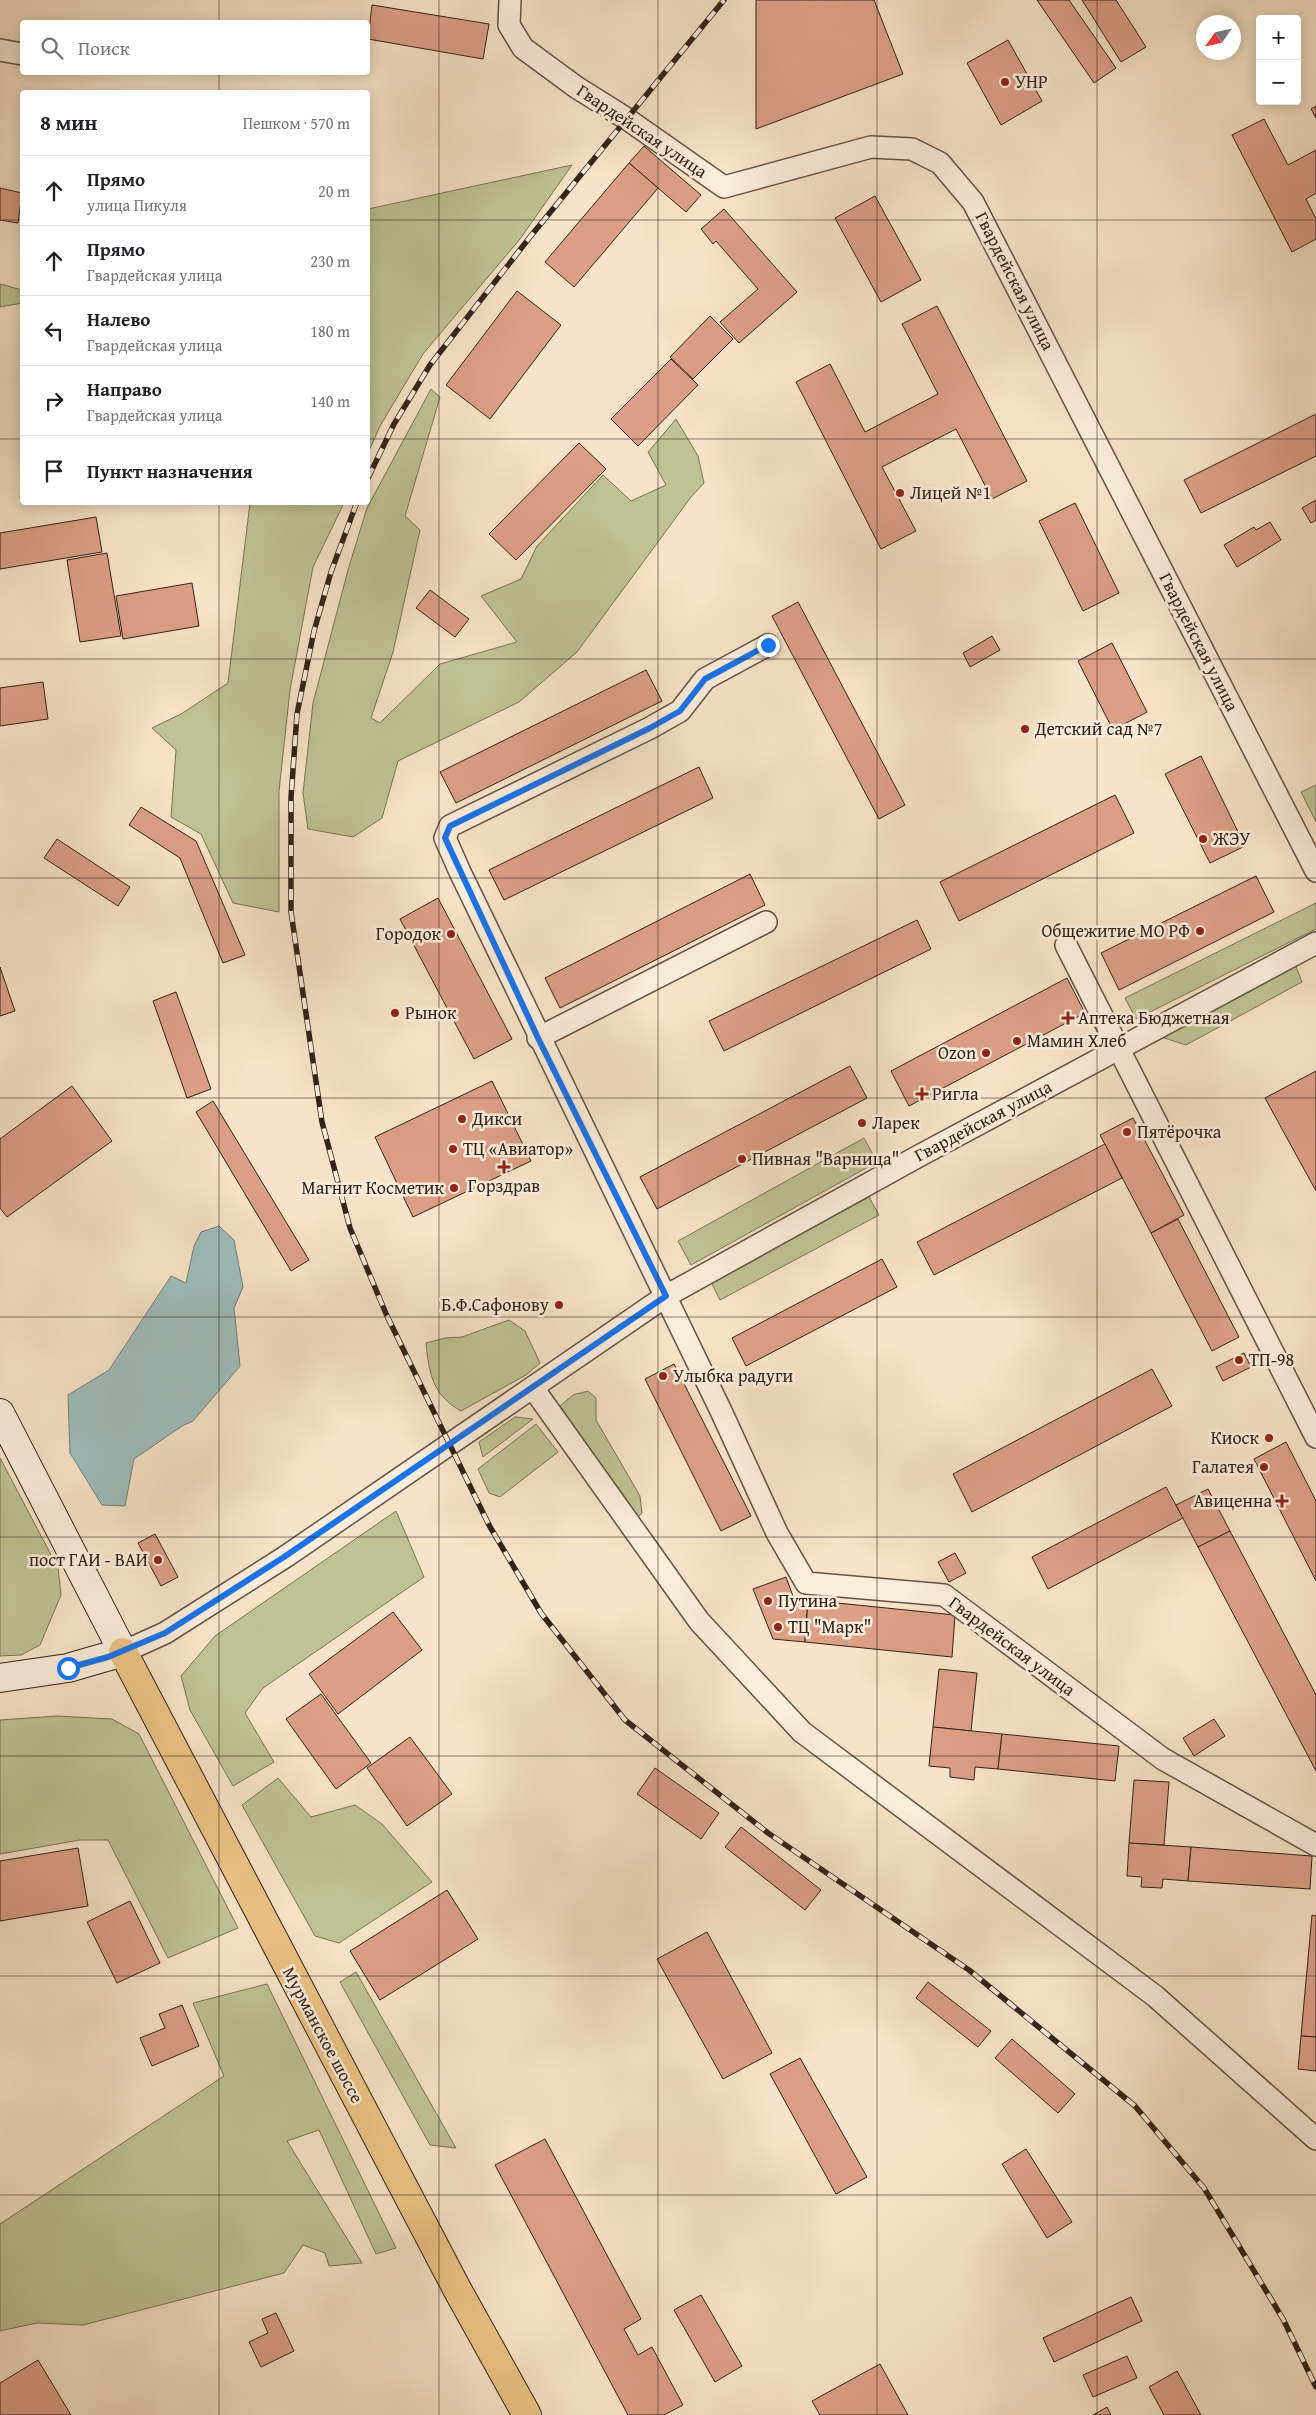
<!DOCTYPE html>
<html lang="ru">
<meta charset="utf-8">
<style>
:root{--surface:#fff;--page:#f2f2f2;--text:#202124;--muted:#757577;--line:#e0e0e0}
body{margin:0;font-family:"Gentium Book Plus",serif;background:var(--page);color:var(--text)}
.controls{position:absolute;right:15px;top:15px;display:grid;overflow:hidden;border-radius:5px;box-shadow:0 2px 12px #0003}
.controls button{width:45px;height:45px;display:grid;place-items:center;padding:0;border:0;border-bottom:1px solid var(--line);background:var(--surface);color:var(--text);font:25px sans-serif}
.compass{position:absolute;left:1196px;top:15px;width:45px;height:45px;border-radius:50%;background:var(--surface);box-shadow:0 2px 12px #0003;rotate:236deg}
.stop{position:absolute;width:15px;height:15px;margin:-11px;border:4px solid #1a73e8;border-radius:50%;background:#fff}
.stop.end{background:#1a73e8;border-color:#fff;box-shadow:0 1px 5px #0008}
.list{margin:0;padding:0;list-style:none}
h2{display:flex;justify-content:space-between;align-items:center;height:65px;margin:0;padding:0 20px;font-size:21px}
h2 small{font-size:16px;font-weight:400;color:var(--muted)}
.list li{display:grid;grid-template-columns:32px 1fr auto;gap:15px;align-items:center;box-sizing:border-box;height:70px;padding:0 20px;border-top:1px solid var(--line)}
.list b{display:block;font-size:19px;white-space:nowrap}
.list p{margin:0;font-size:16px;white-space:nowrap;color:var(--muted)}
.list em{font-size:16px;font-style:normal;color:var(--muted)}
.icon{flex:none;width:28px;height:28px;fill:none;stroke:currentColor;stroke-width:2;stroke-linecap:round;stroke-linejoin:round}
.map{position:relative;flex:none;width:1316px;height:2415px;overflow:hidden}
.search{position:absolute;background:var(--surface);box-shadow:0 2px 12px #0003;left:20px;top:20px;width:350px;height:55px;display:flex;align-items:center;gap:12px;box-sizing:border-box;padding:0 18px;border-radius:5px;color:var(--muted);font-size:19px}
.panel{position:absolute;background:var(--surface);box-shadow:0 2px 12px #0003;left:20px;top:90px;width:350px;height:415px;border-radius:5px}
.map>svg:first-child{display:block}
.green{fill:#bfc393;stroke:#787356}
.water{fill:#9fbdbd;stroke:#737f7b}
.building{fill:#dc9f86;stroke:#312319}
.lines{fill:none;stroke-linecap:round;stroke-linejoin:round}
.street-casing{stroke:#625344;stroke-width:24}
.secondary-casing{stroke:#312319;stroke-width:30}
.primary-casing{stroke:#312319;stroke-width:30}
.street{stroke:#faeddb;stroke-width:21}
.secondary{stroke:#faeddb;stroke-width:28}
.primary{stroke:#ecc284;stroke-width:28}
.rail-casing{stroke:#312319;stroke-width:5.5}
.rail{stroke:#faeddb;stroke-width:4;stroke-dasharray:11;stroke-linecap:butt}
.route{stroke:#1a73e8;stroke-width:6}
.grid{fill:none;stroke:#312319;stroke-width:1;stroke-opacity:0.55}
.poi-dot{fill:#8f2418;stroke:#faeddb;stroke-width:2}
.labels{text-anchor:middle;stroke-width:5;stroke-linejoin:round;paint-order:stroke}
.poi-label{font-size:18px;fill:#312319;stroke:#faeddb;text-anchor:start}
.street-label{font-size:18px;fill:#312319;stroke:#faeddb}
</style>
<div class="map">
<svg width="1316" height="2415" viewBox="0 0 1316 2415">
<rect width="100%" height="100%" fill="#f7e3c7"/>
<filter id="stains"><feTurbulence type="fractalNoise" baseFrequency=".004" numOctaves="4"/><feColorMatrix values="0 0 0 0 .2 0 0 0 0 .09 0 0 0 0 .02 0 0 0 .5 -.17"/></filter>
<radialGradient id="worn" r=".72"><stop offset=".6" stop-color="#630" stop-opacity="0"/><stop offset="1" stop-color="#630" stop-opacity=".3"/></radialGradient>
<g class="green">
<polygon points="572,165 520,239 423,354 380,426 368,453 368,209"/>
<polygon points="0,284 22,290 22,303 0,307"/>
<polygon points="431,389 440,397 405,516 420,530 393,652 371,718 380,723 440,664 517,642 481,596 521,579 537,546 603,475 631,501 666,485 648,452 676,419 698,456 704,483 691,497 577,652 519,702 398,761 382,818 353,837 308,829 303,793 313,703 348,570 367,508"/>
<polygon points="250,503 344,503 313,567 290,690 279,791 279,912 233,903 201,834 171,817 176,750 152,728 181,714 228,683"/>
<polygon points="1316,785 1316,822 1301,792"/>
<polygon points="1316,903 1316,929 1136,1019 1125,998"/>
<polygon points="1295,964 1302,982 1186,1045 1158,1036"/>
<polygon points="864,1138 877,1162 691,1265 678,1241"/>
<polygon points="869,1197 879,1215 720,1300 711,1282"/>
<path d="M509 1320 525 1331 540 1363 526 1375 461 1411C432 1395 429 1372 426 1343L445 1338 462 1337Z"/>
<polygon points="588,1391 596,1398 596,1420 640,1496 642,1513 637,1518 560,1406 573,1395"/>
<polygon points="515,1417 533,1419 483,1457 479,1442"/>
<polygon points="536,1424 558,1452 500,1497 489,1493 478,1469"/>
<polygon points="0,1458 58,1568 61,1595 40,1645 21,1655 0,1656"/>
<polygon points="396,1511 424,1577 263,1688 245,1713 274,1762 233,1786 190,1710 181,1676 215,1636"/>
<polygon points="57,1716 112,1719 139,1734 238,1928 168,1958 108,1840 80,1840 0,1854 0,1720"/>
<polygon points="278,1778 311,1817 355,1805 382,1824 432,1882 339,1943 315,1936 242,1805"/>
<polygon points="356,1972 456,2148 430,2145 340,1982"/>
<polygon points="267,1984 396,2248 376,2254 319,2130 287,2141 362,2263 329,2266 325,2253 303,2245 284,2273 83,2325 37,2323 0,2331 0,2224 224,2076 193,2003"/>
</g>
<polygon class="water" points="219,1226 234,1240 243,1287 234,1308 240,1366 193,1421 182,1426 134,1459 125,1506 102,1505 70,1453 68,1395 109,1370 171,1276 186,1283 194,1246 201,1232"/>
<g class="building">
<polygon points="756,0 874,0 903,74 756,129"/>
<polygon points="1037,0 1069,0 1116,68 1094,83"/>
<polygon points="1082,0 1116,0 1146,47 1121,62"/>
<polygon points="372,5 489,24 483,59 368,39"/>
<polygon points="1008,40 1042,101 1001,125 967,63"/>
<polygon points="1316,106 1316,118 1311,109"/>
<polygon points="1264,119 1288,165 1316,150 1316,193 1306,199 1316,219 1316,239 1292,252 1232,135"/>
<polygon points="644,146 701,195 686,212 629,163"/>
<polygon points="629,163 658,188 574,287 545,262"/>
<polygon points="0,188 22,193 18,223 0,220"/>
<polygon points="875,196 921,280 881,302 835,218"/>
<polygon points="724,209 797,292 739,343 720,322 758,289 716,241 713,244 701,229"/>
<polygon points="517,291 561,325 490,419 446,385"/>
<polygon points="937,306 1027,481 992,499 956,429 882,467 916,531 881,549 796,382 830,364 865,432 938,394 902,324"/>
<polygon points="710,316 733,339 693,379 670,357"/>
<polygon points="671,359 698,385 638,446 611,419"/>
<polygon points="1316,414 1316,456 1201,513 1184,480"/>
<polygon points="579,443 606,469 516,560 489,534"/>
<polygon points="1316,500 1316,520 1311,523 1302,508"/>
<polygon points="1075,503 1119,593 1083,611 1039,521"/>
<polygon points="96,517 102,552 0,569 0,533"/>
<polygon points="1270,522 1281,540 1237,567 1224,545 1254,527 1256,530"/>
<polygon points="107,553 121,636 80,642 67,560"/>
<polygon points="192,583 199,626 123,639 116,596"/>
<polygon points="430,590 469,619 455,637 416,608"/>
<polygon points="798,602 905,805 879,819 772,616"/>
<polygon points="992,636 1000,650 970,667 963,653"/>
<polygon points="1112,643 1147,712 1113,730 1078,661"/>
<polygon points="646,670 662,701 456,803 440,772"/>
<polygon points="43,682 48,719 0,726 0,688"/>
<polygon points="1201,756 1245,846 1210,863 1165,774"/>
<polygon points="699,767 713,798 504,900 489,870"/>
<polygon points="1115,795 1134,833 959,921 940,882"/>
<polygon points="141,807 196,841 245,955 223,963 180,858 129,825"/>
<polygon points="57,839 130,887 118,906 44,858"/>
<polygon points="750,874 765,905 560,1008 545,978"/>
<polygon points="1256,876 1274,912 1119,990 1101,953"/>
<polygon points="438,898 512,1039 474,1059 400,919"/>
<polygon points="917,920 931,949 724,1051 709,1021"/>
<polygon points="0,967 15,1011 0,1016"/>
<polygon points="1067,978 1085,1013 909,1106 891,1071"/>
<polygon points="176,992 211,1089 187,1098 153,1001"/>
<polygon points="850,1066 867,1098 657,1209 640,1177"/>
<polygon points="1316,1071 1316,1191 1265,1098"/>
<polygon points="492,1081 531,1161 413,1217 375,1137"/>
<polygon points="72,1086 112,1141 7,1217 0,1208 0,1139"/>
<polygon points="213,1101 309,1260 291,1271 196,1112"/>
<polygon points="1133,1118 1184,1215 1151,1233 1100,1135"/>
<polygon points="1105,1144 1122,1178 934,1275 917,1242"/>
<polygon points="1178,1219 1239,1337 1212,1351 1151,1233"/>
<polygon points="882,1259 897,1287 746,1366 732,1338"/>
<polygon points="1244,1353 1251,1367 1223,1381 1216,1367"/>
<polygon points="674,1364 751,1516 721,1531 645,1379"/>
<polygon points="1152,1369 1172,1406 972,1512 953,1474"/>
<polygon points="1286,1442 1316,1501 1316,1581 1254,1459"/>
<polygon points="1166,1487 1183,1518 1048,1589 1032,1557"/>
<polygon points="1208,1489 1230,1531 1198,1547 1176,1505"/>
<polygon points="1230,1531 1316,1695 1316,1771 1198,1547"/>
<polygon points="155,1534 178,1577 161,1586 138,1543"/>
<polygon points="955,1553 966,1573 949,1582 938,1562"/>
<polygon points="786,1577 794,1599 808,1600 805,1642 773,1639 753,1589"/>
<polygon points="808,1600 955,1615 952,1657 805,1642"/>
<polygon points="393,1612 422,1650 338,1714 309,1674"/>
<polygon points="939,1669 977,1673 971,1731 933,1727"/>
<polygon points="321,1694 371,1763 336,1789 286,1719"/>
<polygon points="1214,1719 1225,1736 1194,1756 1183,1738"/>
<polygon points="933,1727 1002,1734 998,1769 975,1767 974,1780 950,1777 950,1768 929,1766"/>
<polygon points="1002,1734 1119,1746 1115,1781 998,1769"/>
<polygon points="410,1737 452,1794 407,1826 367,1768"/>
<polygon points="655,1768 719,1813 701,1839 637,1794"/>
<polygon points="1134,1780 1169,1782 1164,1845 1129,1843"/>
<polygon points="741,1827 821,1890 805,1910 725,1847"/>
<polygon points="1129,1843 1191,1847 1188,1881 1163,1879 1162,1888 1141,1887 1142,1877 1127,1876"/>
<polygon points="1191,1847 1312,1856 1310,1889 1188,1881"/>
<polygon points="78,1848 88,1906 0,1921 0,1861"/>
<polygon points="447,1890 478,1939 380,2000 350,1951"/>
<polygon points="130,1901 160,1963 117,1983 87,1922"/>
<polygon points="1312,1915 1316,1916 1316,2037 1301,2036"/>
<polygon points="707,1932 772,2053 723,2079 657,1959"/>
<polygon points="928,1982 991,2031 978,2047 916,1998"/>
<polygon points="182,2005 199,2046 152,2066 140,2038 165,2028 159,2014"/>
<polygon points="1301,2036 1316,2037 1316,2071 1298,2069"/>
<polygon points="1012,2039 1075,2094 1058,2113 995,2058"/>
<polygon points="800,2058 867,2177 836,2194 770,2074"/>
<polygon points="545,2139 641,2319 624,2329 638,2355 652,2347 683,2405 664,2415 628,2415 495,2165"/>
<polygon points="1026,2149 1072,2222 1047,2238 1002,2164"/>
<polygon points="701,2295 742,2366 715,2382 674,2310"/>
<polygon points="1131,2297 1142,2321 1054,2362 1043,2338"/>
<polygon points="276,2313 294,2351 261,2367 249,2342 268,2333 262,2319"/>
<polygon points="1127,2356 1137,2378 1093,2397 1083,2375"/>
<polygon points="38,2360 71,2415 0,2415 0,2383"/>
<polygon points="880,2364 908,2415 820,2415 812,2401"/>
<polygon points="1177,2371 1201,2415 1164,2415 1149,2387"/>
<polygon points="1107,2407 1111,2415 1093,2415"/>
</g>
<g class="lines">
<g class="street-casing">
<g id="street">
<polyline points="510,0 509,25 523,48 576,87 627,119 724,187 871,147 912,149 940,163 973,202 1316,871"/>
<polyline points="0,50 22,54"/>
<polyline points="768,645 705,679 680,711 650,728 450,826 445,838 460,872 721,1411 777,1533 806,1583 944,1595 1163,1759 1316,1845"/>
<polyline points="1066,945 1316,1437"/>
<polyline points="538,1038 766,922"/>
<polyline points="533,1388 699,1621 802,1732 1155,1996 1316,2139"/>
<polyline points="123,1652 165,1633 285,1557 666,1296 917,1157 1316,943"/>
</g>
</g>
<g class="secondary-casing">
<polyline id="secondary" points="0,1413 123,1652 68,1668 0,1678"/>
</g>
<g class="primary-casing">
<polyline id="primary" points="123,1652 457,2289 527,2415"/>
</g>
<use href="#street" class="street"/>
<use href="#secondary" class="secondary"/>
<use href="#primary" class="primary"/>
<g class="rail-casing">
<g id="rail">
<polyline points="368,478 394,424 430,365 530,237 724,0"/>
<polyline points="357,502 331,572 314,631 297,714 291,798 291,912 322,1122 350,1228 387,1316 489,1525 541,1613 625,1720 768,1833 969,1970 1135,2106 1204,2188 1283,2319 1316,2387"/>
</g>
</g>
<use href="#rail" class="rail"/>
</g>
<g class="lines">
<polyline class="route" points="68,1668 108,1657 165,1633 284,1557 666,1296 538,1038 445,838 450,826 650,728 680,711 705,679 768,645"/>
</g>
<path class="grid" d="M219 0V22M439 0V2415M658 0V2415M877 0V2415M1097 0V2415M219 72V92M0 220H22M368 220H1316M0 439H22M368 439H1316M219 502V2415M0 659H1316M0 878H1316M0 1098H1316M0 1317H1316M0 1537H1316M0 1756H1316M0 1976H1316M0 2195H1316"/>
<g class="poi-dot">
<circle cx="1005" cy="82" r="5"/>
<circle cx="900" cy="493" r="5"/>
<circle cx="1025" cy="729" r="5"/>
<circle cx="1203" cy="839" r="5"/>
<circle cx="1200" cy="931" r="5"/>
<circle cx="451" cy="934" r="5"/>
<circle cx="395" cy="1013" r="5"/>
<path d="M1065.5 1010.5h5v5h5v5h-5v5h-5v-5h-5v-5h5z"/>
<circle cx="1017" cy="1041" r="5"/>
<circle cx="986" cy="1053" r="5"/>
<path d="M919.5 1086.5h5v5h5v5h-5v5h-5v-5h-5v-5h5z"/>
<circle cx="462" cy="1119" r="5"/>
<circle cx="862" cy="1123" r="5"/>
<circle cx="1127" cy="1132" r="5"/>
<circle cx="453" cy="1149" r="5"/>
<circle cx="742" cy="1159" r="5"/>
<path d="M501.5 1159.5h5v5h5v5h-5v5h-5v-5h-5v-5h5z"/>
<circle cx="454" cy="1188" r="5"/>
<circle cx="559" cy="1305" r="5"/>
<circle cx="1239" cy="1360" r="5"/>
<circle cx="663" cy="1376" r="5"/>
<circle cx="1269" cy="1438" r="5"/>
<circle cx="1264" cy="1467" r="5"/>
<path d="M1279.5 1493.5h5v5h5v5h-5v5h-5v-5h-5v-5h5z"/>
<circle cx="158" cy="1560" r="5"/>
<circle cx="768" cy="1601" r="5"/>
<circle cx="778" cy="1627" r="5"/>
</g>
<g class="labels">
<g class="poi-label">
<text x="1015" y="88">УНР</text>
<text x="910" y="499">Лицей №1</text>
<text x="1035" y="735">Детский сад №7</text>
<text x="1213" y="845">ЖЭУ</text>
<text x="1190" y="937" text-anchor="end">Общежитие МО РФ</text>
<text x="441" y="940" text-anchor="end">Городок</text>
<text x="405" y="1019">Рынок</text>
<text x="1078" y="1024">Аптека Бюджетная</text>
<text x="1027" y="1047">Мамин Хлеб</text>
<text x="976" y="1059" text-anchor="end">Ozon</text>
<text x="932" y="1100">Ригла</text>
<text x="472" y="1125">Дикси</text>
<text x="872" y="1129">Ларек</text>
<text x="1137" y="1138">Пятёрочка</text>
<text x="463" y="1155">ТЦ «Авиатор»</text>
<text x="752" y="1165">Пивная "Варница"</text>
<text x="504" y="1192" text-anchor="middle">Горздрав</text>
<text x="444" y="1194" text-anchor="end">Магнит Косметик</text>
<text x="549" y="1311" text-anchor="end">Б.Ф.Сафонову</text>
<text x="1249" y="1366">ТП-98</text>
<text x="673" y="1382">Улыбка радуги</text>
<text x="1259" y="1444" text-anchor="end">Киоск</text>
<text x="1254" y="1473" text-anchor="end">Галатея</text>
<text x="1272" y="1507" text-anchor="end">Авиценна</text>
<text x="148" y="1566" text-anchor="end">пост ГАИ - ВАИ</text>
<text x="778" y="1607">Путина</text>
<text x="788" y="1633">ТЦ "Марк"</text>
</g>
<g class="street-label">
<text transform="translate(642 131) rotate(34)" y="6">Гвардейская улица</text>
<text transform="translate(1015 281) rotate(63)" y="6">Гвардейская улица</text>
<text transform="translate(1199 642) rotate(63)" y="6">Гвардейская улица</text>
<text transform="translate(983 1121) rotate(-28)" y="6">Гвардейская улица</text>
<text transform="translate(1012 1646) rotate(37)" y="6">Гвардейская улица</text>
<text transform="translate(323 2035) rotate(62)" y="6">Мурманское шоссе</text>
</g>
</g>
<rect width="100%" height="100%" filter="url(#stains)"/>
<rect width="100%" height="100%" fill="url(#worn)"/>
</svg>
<div class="controls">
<button>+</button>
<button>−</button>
</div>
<svg class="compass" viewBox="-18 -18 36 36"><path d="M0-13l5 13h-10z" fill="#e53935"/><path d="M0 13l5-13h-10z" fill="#757577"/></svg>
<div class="stop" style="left:68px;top:1668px"></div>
<div class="stop end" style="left:768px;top:645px"></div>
<div class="search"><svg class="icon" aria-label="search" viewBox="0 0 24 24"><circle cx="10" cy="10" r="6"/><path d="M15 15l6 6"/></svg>Поиск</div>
<section class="panel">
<h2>8 мин<small>Пешком · 570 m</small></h2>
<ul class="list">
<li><svg class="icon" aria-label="ahead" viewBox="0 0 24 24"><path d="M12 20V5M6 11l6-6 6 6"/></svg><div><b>Прямо</b><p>улица Пикуля</p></div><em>20 m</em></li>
<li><svg class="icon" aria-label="ahead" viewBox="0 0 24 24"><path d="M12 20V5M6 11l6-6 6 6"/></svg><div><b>Прямо</b><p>Гвардейская улица</p></div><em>230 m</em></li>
<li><svg class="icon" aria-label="left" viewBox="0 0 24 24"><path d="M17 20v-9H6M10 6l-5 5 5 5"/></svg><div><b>Налево</b><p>Гвардейская улица</p></div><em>180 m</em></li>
<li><svg class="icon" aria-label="right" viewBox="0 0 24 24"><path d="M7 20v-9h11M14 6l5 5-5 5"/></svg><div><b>Направо</b><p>Гвардейская улица</p></div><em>140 m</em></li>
<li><svg class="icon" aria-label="arrive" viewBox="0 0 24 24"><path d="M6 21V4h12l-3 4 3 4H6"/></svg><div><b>Пункт назначения</b></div></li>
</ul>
</section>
</div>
